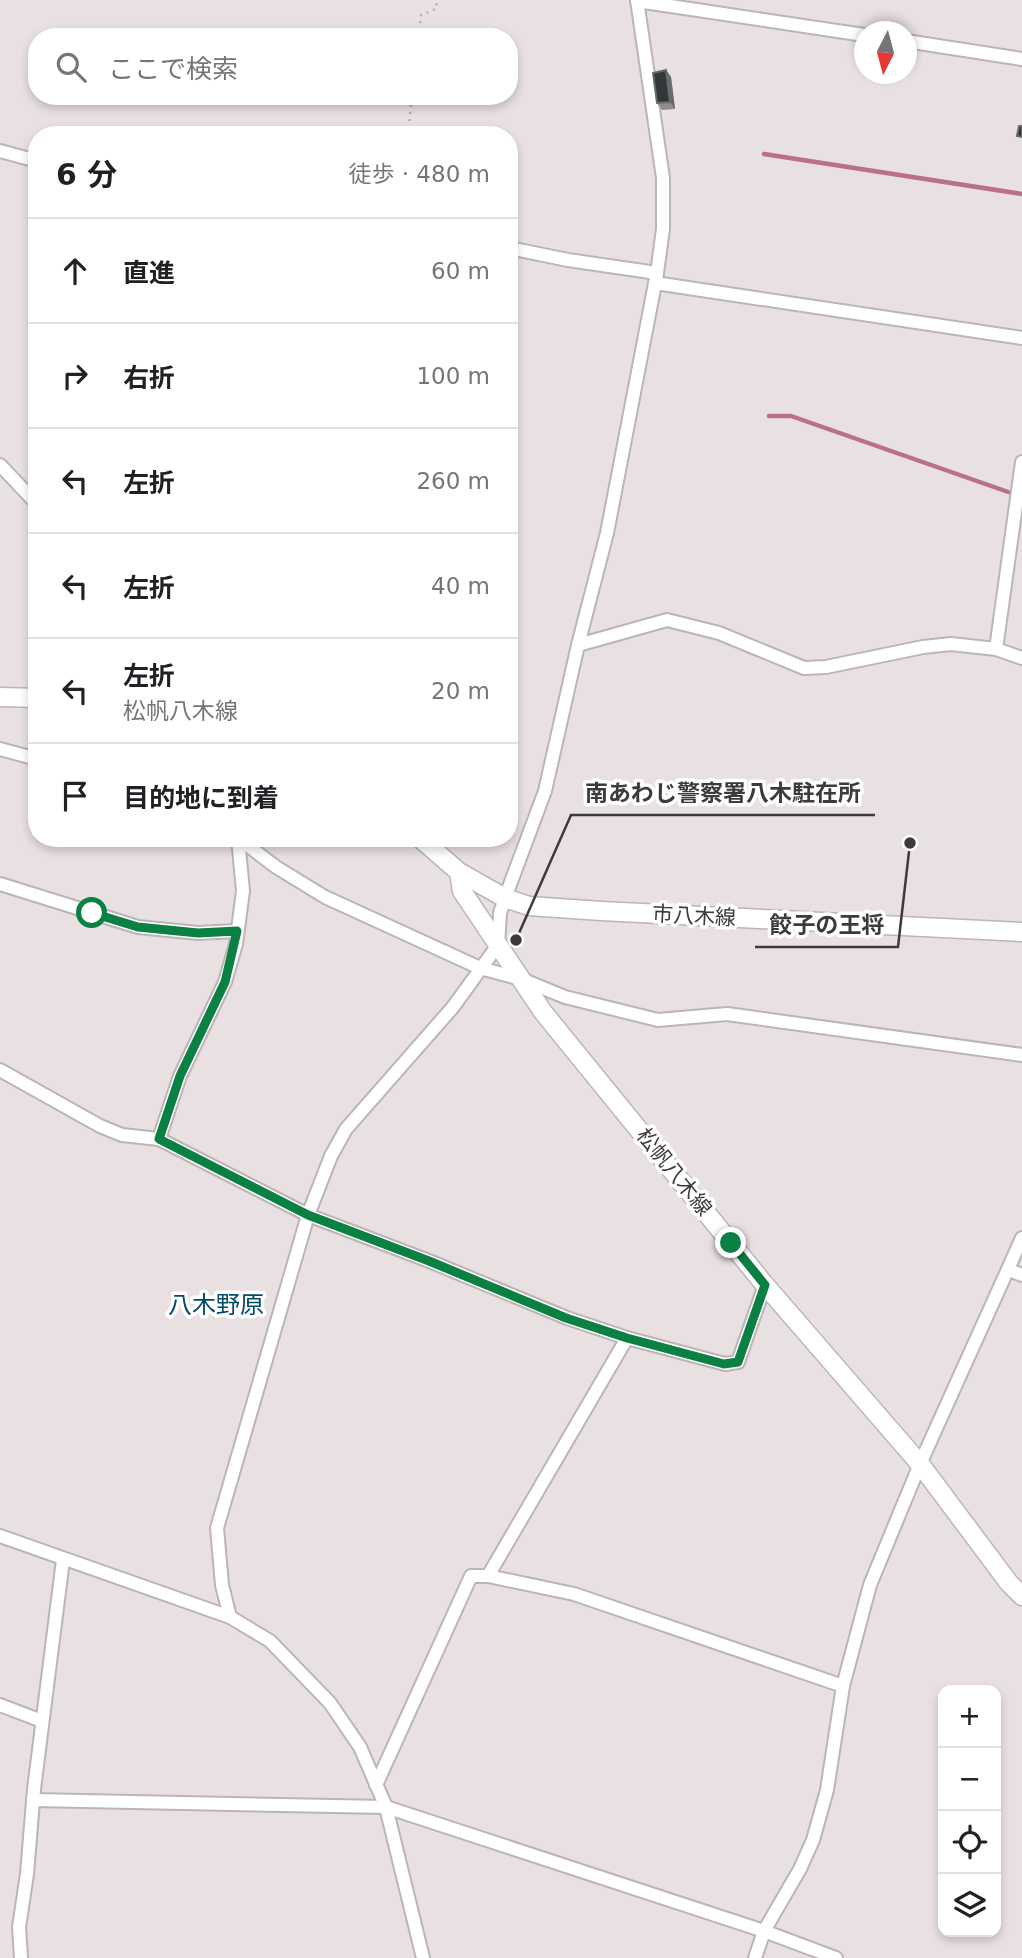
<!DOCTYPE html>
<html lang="ja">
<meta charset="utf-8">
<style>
:root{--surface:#fff;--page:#f6f6f6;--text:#202124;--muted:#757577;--line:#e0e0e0}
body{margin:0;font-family:"DejaVu Sans","Noto Sans JP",sans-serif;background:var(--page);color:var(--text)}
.controls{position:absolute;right:21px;bottom:21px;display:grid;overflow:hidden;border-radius:14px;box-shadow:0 4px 10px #0003}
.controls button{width:63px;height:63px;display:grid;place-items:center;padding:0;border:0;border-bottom:2px solid var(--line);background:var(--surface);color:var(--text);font:35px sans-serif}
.compass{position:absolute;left:854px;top:21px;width:63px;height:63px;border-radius:50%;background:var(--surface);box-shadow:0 4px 10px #0003;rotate:186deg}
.stop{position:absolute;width:21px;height:21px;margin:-16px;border:5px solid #0b8043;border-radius:50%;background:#fff}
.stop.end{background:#0b8043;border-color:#fff;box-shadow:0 2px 7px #0008}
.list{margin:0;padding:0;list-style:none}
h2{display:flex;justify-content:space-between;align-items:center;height:91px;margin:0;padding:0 28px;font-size:30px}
h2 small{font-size:23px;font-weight:400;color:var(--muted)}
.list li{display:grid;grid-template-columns:46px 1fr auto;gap:21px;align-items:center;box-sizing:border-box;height:105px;padding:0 28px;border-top:2px solid var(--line)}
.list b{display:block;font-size:26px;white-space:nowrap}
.list p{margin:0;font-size:23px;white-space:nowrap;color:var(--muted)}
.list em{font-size:23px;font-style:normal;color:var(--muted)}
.icon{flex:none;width:38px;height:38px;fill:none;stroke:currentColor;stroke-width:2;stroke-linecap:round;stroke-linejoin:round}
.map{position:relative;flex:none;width:1022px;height:1958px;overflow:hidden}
.search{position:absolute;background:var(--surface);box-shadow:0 4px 10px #0003;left:28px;top:28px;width:490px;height:77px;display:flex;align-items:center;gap:18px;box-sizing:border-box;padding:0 24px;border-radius:28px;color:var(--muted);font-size:26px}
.panel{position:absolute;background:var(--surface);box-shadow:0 4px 10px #0003;left:28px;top:126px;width:490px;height:721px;border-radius:28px}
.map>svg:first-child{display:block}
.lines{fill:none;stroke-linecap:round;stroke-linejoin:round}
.stream{stroke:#b87187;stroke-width:4.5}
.minor-casing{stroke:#bcb4b6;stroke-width:16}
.secondary-casing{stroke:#bcb4b6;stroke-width:21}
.path{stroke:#b5aeaf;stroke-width:2.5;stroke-dasharray:2 5;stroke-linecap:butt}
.minor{stroke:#fff;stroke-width:12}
.secondary{stroke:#fff;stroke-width:18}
.wall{fill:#8e8c8e}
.shaded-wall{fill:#696a6c}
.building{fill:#32373a;stroke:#696a6c;stroke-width:2}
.route{stroke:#0b8043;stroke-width:9}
.labels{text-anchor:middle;stroke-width:7;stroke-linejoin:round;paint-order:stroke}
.street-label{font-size:21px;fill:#3d3a3b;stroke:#fff}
.quarter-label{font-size:24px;fill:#024b69;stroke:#fff}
.leader{fill:none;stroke:#3d3a3b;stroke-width:2.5}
.callout-dot{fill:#3d3a3b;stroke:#fff;stroke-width:2.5}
.callout-label{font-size:23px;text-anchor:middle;font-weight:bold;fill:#3d3a3b;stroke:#fff;stroke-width:7;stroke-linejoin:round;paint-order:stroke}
</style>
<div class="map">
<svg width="1022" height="1958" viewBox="0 0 1022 1958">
<rect width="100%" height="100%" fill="#e9e0e2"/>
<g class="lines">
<g class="stream">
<polyline points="764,154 1022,194"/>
<polyline points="769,416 791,416 1014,494"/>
</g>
<g class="minor-casing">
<g id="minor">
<polyline points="637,1 864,35"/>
<polyline points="906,41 1022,59"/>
<polyline points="0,151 37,161"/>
<polyline points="509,248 568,260 657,273"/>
<polyline points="655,283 1022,338"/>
<polyline points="0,465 37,504"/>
<polyline points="578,645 667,620 719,633 804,668 826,667 923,647 951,644 996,649 1022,658"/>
<polyline points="996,649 1022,462"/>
<polyline points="0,749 37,759"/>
<polyline points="238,838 276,867 325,897 480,968 521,979 565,997 658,1020 727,1014 1022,1055"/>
<polyline points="0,884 138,927 198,933 237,931"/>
<polyline points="0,1070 100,1126 122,1135 159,1139 308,1215 429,1261 567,1318 627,1338 725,1364 738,1362 765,1285"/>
<polyline points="159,1139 180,1076 225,982 236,944 243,891 238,838"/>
<polyline points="1009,1270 1022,1275"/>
<polyline points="0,1536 230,1617"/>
<polyline points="488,1576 574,1594 843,1686"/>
<polyline points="0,1705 42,1721"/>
<polyline points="376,1785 471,1576 488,1576 627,1338"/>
<polyline points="33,1800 386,1807 764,1931 836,1958"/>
<polyline points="21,1958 19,1927 27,1874 34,1789 63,1560"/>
<polyline points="423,1958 386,1807 360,1747 330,1703 270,1641 230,1617 222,1585 217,1528 308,1215 331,1156 346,1129 453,1007 498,945 500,913 505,898 545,791 578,645 607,533 657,273 663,229 663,178 637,0"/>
<polyline points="755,1958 764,1931 800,1869 813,1840 827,1790 843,1686 870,1585 920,1464 1022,1238"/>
</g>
</g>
<g class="secondary-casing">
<g id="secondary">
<polyline points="0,697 37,698"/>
<polyline points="420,838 459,872 505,898 529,906 601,911 1022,932"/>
<polyline points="459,872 462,891 543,1012 765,1285 920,1464 1009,1583 1022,1596"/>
</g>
</g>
<g class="path">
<polyline points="419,37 421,15 436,9 437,0"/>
<polyline points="408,135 412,96"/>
</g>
<use href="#minor" class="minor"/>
<use href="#secondary" class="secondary"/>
</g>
<polygon class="wall" points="666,70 671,77 675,109 662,110 657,103"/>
<polygon class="shaded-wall" points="666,70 671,77 675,109 670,102"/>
<g class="building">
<polygon points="666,70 670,102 657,103 653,73"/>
<polygon points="1019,126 1022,126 1022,137 1017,136"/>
</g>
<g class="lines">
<polyline class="route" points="92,913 138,927 198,933 237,931 225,982 180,1076 159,1139 308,1215 429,1261 566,1318 627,1338 724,1364 738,1362 765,1285 731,1243"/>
</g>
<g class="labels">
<g class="street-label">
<text transform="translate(694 916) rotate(3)" y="7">市八木線</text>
<text transform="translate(674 1172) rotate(51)" y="7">松帆八木線</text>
</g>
<g class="quarter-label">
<text x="216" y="1313">八木野原</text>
</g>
</g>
<path class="leader" d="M516 940L571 815H875M910 843L898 947H755"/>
<g class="callout-dot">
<circle cx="516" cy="940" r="7"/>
<circle cx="910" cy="843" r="7"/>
</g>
<g class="callout-label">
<text x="723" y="801">南あわじ警察署八木駐在所</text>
<text x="827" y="933">餃子の王将</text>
</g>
</svg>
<div class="controls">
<button>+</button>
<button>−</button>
<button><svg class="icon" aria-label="locate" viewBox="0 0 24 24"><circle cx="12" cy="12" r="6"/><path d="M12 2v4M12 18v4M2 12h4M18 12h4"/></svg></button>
<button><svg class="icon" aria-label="layers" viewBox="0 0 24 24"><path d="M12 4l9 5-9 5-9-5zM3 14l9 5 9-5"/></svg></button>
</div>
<svg class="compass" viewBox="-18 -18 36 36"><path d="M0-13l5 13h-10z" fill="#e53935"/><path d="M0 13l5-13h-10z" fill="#757577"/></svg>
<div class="stop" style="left:92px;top:913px"></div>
<div class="stop end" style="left:731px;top:1243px"></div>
<div class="search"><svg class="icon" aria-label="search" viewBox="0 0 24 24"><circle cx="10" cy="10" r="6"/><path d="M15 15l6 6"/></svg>ここで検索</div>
<section class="panel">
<h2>6 分<small>徒歩 · 480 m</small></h2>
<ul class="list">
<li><svg class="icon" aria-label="ahead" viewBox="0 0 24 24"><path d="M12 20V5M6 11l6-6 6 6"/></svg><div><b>直進</b></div><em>60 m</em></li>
<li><svg class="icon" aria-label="right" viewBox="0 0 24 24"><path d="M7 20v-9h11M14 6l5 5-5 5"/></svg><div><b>右折</b></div><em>100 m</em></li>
<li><svg class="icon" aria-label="left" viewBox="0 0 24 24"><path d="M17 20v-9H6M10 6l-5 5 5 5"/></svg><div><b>左折</b></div><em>260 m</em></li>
<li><svg class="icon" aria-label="left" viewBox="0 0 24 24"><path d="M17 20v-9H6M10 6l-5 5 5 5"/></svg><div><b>左折</b></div><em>40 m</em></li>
<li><svg class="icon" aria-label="left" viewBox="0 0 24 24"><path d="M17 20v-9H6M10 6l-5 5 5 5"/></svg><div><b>左折</b><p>松帆八木線</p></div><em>20 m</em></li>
<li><svg class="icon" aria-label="arrive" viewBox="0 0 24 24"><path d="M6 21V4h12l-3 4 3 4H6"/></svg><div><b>目的地に到着</b></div></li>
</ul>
</section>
</div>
